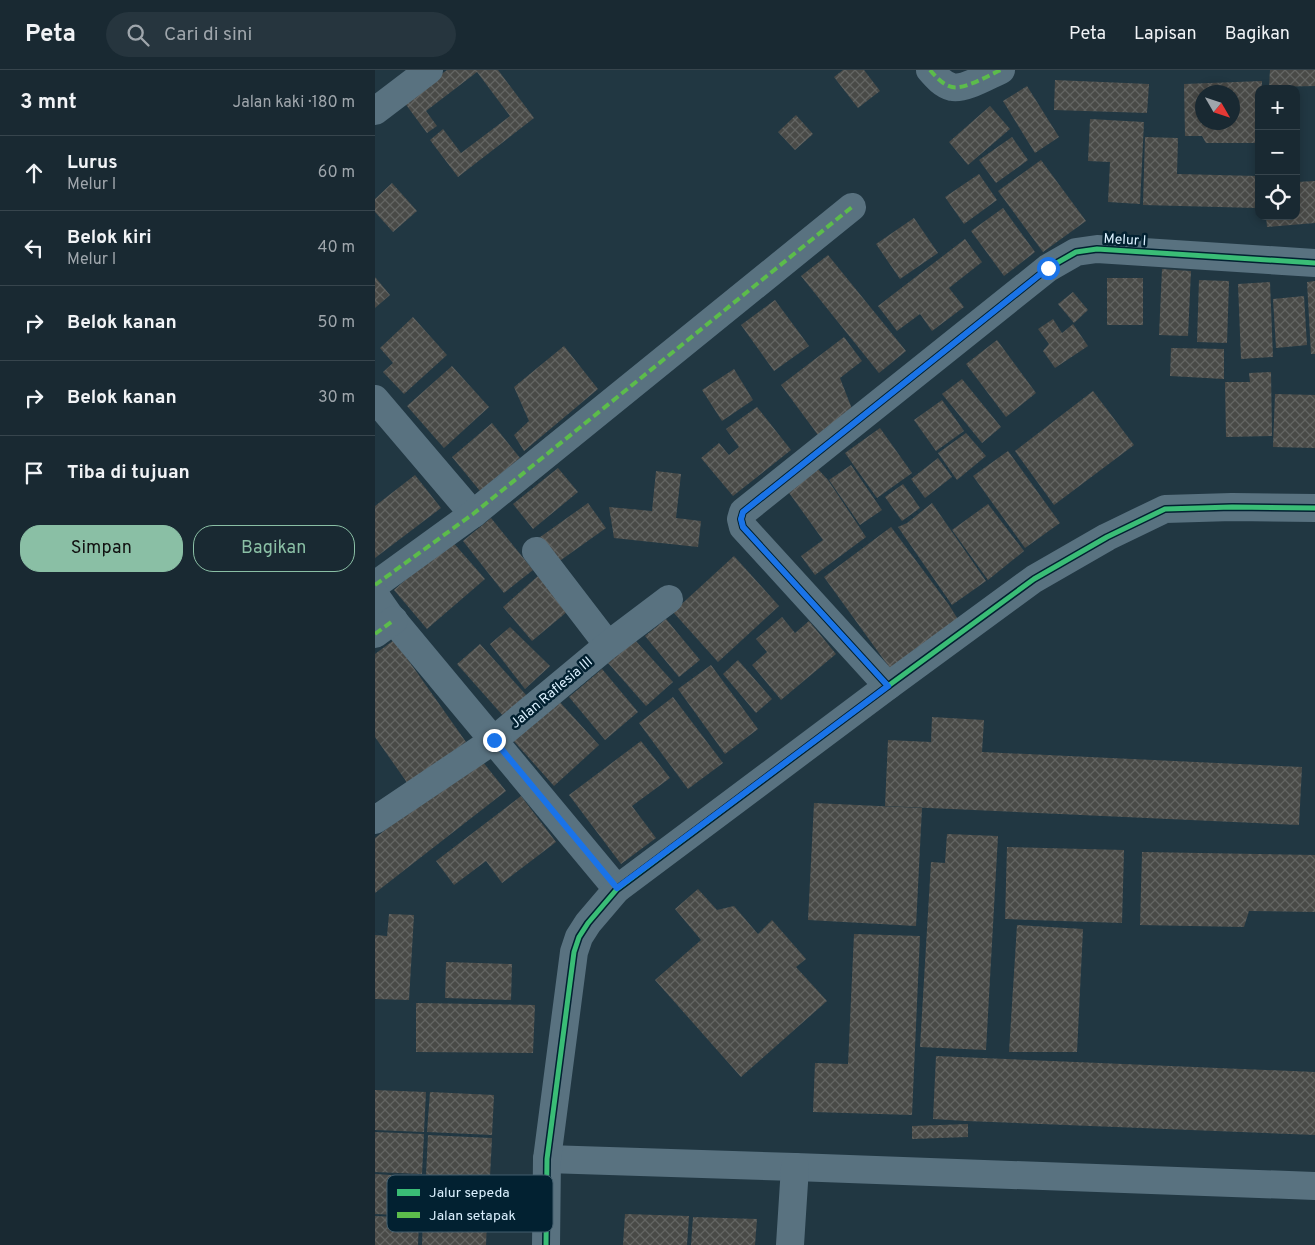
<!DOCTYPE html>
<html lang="id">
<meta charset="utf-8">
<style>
:root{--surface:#192932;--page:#26353e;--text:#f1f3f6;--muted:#9fa6ac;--line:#37454d;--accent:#8abfa5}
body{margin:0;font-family:Overpass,sans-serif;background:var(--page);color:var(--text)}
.controls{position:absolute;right:15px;top:15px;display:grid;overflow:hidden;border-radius:10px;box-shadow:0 2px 8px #0003}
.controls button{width:45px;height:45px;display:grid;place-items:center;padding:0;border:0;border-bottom:1px solid var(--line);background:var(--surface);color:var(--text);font:25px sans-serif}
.compass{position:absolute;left:820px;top:15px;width:45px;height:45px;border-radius:50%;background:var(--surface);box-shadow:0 2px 8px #0003;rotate:129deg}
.stop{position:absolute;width:15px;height:15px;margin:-11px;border:4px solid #1a73e8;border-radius:50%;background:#fff}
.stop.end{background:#1a73e8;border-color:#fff;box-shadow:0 1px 5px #0008}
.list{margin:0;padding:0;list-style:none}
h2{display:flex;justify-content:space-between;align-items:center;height:65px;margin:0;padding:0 20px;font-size:21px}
h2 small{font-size:16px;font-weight:400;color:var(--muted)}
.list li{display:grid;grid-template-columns:32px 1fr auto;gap:15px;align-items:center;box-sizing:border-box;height:75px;padding:0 20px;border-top:1px solid var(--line)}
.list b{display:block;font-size:19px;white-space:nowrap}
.list p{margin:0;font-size:16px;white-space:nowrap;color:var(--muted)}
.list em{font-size:16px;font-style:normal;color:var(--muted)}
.actions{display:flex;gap:10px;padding:15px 20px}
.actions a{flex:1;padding:11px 0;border:1px solid var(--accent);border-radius:20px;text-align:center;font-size:18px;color:var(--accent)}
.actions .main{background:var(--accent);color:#111}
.icon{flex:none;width:28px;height:28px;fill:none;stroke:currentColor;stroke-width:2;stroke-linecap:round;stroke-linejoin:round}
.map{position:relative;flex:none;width:940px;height:1175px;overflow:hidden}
header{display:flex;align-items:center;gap:30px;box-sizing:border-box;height:70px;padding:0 25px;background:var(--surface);border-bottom:1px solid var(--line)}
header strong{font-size:24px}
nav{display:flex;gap:28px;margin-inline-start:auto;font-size:18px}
.search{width:350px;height:45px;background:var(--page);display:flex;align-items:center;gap:12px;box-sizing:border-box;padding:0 18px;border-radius:28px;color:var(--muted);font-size:19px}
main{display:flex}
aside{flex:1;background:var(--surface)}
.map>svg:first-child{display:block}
.building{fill:url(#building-cross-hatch);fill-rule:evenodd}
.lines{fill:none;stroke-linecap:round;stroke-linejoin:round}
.minor{stroke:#597280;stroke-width:28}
.quiet{stroke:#5cbc4b;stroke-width:4;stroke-dasharray:8 4;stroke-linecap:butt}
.cycleway-casing{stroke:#022131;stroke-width:8}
.cycleway{stroke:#3abd76;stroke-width:5}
.route{stroke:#1a73e8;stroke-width:6}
.labels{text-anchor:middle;stroke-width:5;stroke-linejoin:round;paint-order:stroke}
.street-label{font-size:14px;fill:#dcf1ff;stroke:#022131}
.key{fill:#022131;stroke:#435f6f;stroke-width:1}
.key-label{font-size:14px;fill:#dcf1ff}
</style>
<header>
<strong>Peta</strong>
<div class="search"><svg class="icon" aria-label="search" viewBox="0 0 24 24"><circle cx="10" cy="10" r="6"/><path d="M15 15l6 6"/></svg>Cari di sini</div>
<nav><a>Peta</a><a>Lapisan</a><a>Bagikan</a></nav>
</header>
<main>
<aside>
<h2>3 mnt<small>Jalan kaki · 180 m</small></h2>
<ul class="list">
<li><svg class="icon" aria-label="ahead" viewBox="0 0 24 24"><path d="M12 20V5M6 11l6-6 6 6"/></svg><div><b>Lurus</b><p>Melur I</p></div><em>60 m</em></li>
<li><svg class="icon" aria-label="left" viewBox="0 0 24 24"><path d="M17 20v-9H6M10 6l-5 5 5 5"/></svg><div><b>Belok kiri</b><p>Melur I</p></div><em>40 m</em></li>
<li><svg class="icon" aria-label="right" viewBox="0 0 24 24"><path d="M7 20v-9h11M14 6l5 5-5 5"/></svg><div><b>Belok kanan</b></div><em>50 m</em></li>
<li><svg class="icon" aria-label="right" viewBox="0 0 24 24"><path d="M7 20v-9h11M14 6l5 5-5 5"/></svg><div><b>Belok kanan</b></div><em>30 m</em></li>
<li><svg class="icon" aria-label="arrive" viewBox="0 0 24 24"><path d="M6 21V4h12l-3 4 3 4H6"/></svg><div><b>Tiba di tujuan</b></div></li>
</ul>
<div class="actions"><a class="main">Simpan</a><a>Bagikan</a></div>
</aside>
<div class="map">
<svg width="940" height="1175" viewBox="0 0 940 1175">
<defs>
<pattern id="building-cross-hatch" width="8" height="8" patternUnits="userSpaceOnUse" patternTransform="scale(1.25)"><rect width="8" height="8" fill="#494a47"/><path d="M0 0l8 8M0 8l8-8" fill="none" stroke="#636563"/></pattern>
</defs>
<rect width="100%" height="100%" fill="#213742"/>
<g class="building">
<polygon points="72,0 123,0 159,48 83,107 55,70 68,59 86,83 135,46 102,2 51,41 62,56 52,63 29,32"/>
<polygon points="468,0 489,0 505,21 483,38 459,7"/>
<polygon points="895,0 940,0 940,16 894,17"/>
<polygon points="680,10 774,14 772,43 679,40"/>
<path d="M887 11V19H884V73H831L827 66H810L809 14ZM828 22H858V52H828Z"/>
<polygon points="652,16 684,67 660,83 628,31"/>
<polygon points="615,36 635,59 593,95 574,72"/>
<polygon points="421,45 438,64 420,80 403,62"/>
<polygon points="715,49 769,52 765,134 733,132 735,92 713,91"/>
<polygon points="637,67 653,90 621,113 604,90"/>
<polygon points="770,67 803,68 802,104 883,106 882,138 768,135"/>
<polygon points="666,90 711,151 668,182 623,121"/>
<polygon points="604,104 622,130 589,154 570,127"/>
<polygon points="940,111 940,153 892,157 891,146 921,146 921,112"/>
<polygon points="17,113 42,141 18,162 0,142 0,129"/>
<polygon points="628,138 660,182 629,206 596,161"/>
<polygon points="539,148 563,183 525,209 501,174"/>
<polygon points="590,169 607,192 574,218 589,237 557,261 545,244 522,261 503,236"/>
<polygon points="453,185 531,281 504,303 426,206"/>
<polygon points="787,199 816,201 813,266 784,265"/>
<polygon points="0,207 15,225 0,238"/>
<rect x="732" y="208" width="36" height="47"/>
<polygon points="824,210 854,211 852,273 822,272"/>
<polygon points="940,211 940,284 936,284 932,212"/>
<polygon points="895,212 898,287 866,289 863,214"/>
<polygon points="698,222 713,240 699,253 683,234"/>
<polygon points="929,226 932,275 901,278 898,229"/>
<polygon points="400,230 434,276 399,301 366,255"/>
<polygon points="38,247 72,285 29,324 8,302 18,293 5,278"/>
<polygon points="678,249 687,263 698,254 713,276 680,298 668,281 674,274 663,259"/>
<polygon points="469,267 487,291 465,308 477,339 443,365 406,315"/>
<polygon points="622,270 661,323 631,347 591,294"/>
<polygon points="189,276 223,319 149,381 139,365 154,351 139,317"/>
<polygon points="796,278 849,279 849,309 795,306"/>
<polygon points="77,296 114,337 69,378 32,336"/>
<polygon points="359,299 378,330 347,351 327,320"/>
<polygon points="896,302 897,366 851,367 850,312 875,312 874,303"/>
<polygon points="587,309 626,357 607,373 567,324"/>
<polygon points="718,321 759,375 679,435 640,381"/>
<polygon points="900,324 940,325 940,378 898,377"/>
<polygon points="567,330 589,361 561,381 539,350"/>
<polygon points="382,337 416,380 358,426 326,388 344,373 354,385 364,377 351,359"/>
<polygon points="117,353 145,388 105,421 77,387"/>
<polygon points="505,358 537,403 502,428 470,383"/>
<polygon points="591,363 611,386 582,410 563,383"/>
<polygon points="633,381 685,453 650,478 598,406"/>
<polygon points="563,388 577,407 550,428 536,409"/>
<polygon points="476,395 507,440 485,455 454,410"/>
<polygon points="183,398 203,422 158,459 138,434"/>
<polygon points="442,398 453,410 491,467 440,505 426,486 448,470 412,420"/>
<polygon points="281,401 306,404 301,448 326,451 323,477 239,468 234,437 277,441"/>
<polygon points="40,405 66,438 0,488 0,436"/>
<polygon points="528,414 545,438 527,451 510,427"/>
<polygon points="213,433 231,458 179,495 161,470"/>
<polygon points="557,433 611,511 577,535 523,457 532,453"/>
<polygon points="613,434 649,481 613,510 577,460"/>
<polygon points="116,448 158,500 129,523 88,471"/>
<polygon points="516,457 574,535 584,551 517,601 449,507"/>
<polygon points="76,470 110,509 52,559 19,520"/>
<polygon points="359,486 404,536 343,592 298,542"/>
<polygon points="163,506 193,541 157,571 128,537"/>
<polygon points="407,547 420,563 434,551 461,584 406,630 377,595 392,582 381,569"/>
<polygon points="291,549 325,590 304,607 270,566"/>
<polygon points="135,557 175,596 150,619 115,574"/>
<polygon points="19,570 91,672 33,714 0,667 0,584"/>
<polygon points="260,570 298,612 271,636 233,593"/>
<polygon points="105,574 153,627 130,648 82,594"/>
<polygon points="363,590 397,629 381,643 348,604"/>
<polygon points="336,595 383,659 350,684 303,619"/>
<polygon points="227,599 263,642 230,670 194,627"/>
<polygon points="298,627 348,693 313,719 264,653"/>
<polygon points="182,629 224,675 179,716 137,669"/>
<polygon points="557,647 609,650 607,682 927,697 924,755 510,736 513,670 556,672"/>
<polygon points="266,671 295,708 257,736 281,768 246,794 194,725"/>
<polygon points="104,687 131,721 0,823 0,768"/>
<polygon points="146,726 181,772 127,813 111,791 79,815 61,791"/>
<polygon points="439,733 547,738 541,856 433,850"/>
<polygon points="572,764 623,766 611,980 545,977 556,792 570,793"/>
<polygon points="632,777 749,780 747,853 630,849"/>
<polygon points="767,782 940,785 940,842 874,841 869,857 765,855"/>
<polygon points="323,819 342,840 359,836 383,864 397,850 431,889 421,897 452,931 366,1007 280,910 326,870 300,839"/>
<polygon points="14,844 39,845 34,930 0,929 0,865 12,866"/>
<polygon points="642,855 708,859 702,982 634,982"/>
<polygon points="479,864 545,866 537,1045 438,1042 440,993 473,994"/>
<polygon points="71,892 137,894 136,930 70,928"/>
<polygon points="41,933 160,935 158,983 41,982"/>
<polygon points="561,986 940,1002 940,1065 591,1051 558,1049"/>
<polygon points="0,1020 51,1022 49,1062 0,1060"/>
<polygon points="55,1022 119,1025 117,1065 52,1062"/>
<polygon points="593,1054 593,1067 537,1069 537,1056"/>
<polygon points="0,1062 49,1064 47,1104 0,1102"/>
<polygon points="53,1065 117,1068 115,1107 51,1105"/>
<polygon points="0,1104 46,1107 44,1146 0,1144"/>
<polygon points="250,1144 314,1146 312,1175 248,1175"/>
<polygon points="0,1146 44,1148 43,1175 0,1175"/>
<polygon points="318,1147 382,1149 380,1175 316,1175"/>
<polygon points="48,1148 112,1151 111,1175 47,1175"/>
</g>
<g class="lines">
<g class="minor">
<path d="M555 0C561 7 568 15 577 17 589 20 614 5 626 0"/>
<polyline points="0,41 54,0"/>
<polyline points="0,329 98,444"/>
<polyline points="161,481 233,575"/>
<polyline points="0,515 98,444 477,137"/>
<polyline points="0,525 14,545 242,819"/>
<polyline points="0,564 19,550"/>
<polyline points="513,616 368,457 366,449 368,442 673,198 701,182 722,179 940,193"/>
<polyline points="0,750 119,670 233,575 294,529"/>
<polyline points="172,1089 420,1097 940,1116"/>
<polyline points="171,1175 172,1089 199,882 204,867 213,853 242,819 513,616 659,509 732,467 790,439 857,437 940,438"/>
<polyline points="415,1175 420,1097"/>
</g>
<g class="quiet">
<path d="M555 0C561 7 568 15 577 17 589 20 614 5 626 0"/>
<polyline points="0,515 98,444 477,137"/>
<polyline points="0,564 19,550"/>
</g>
<g class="cycleway-casing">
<g id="cycleway">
<polyline points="513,616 368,457 366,449 368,442 673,198 701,182 722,179 940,193"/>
<polyline points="171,1175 172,1089 199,882 204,867 213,853 242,819 513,616 659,509 732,467 790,439 857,437 940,438"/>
</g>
</g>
<use href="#cycleway" class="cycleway"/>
</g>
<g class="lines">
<polyline class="route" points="119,670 242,818 513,616 368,457 366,449 368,442 673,198"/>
</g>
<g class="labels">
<g class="street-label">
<text transform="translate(750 169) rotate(3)" y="5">Melur I</text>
<text transform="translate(176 622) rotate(-40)" y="5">Jalan Raflesia III</text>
</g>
</g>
<rect x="12" y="1105" width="166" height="57" rx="8" class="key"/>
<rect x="22" y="1119" width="23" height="7" fill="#3abd76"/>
<rect x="22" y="1142" width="23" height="6" fill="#5cbc4b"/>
<g class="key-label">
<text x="54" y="1127">Jalur sepeda</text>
<text x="54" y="1150">Jalan setapak</text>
</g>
</svg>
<div class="controls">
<button>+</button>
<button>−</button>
<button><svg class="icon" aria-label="locate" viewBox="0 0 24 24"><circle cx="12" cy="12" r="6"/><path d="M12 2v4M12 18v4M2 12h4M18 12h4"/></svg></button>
</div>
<svg class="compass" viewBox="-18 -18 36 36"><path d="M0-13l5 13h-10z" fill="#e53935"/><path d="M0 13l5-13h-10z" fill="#9fa6ac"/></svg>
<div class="stop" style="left:673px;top:198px"></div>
<div class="stop end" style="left:119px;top:670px"></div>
</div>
</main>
